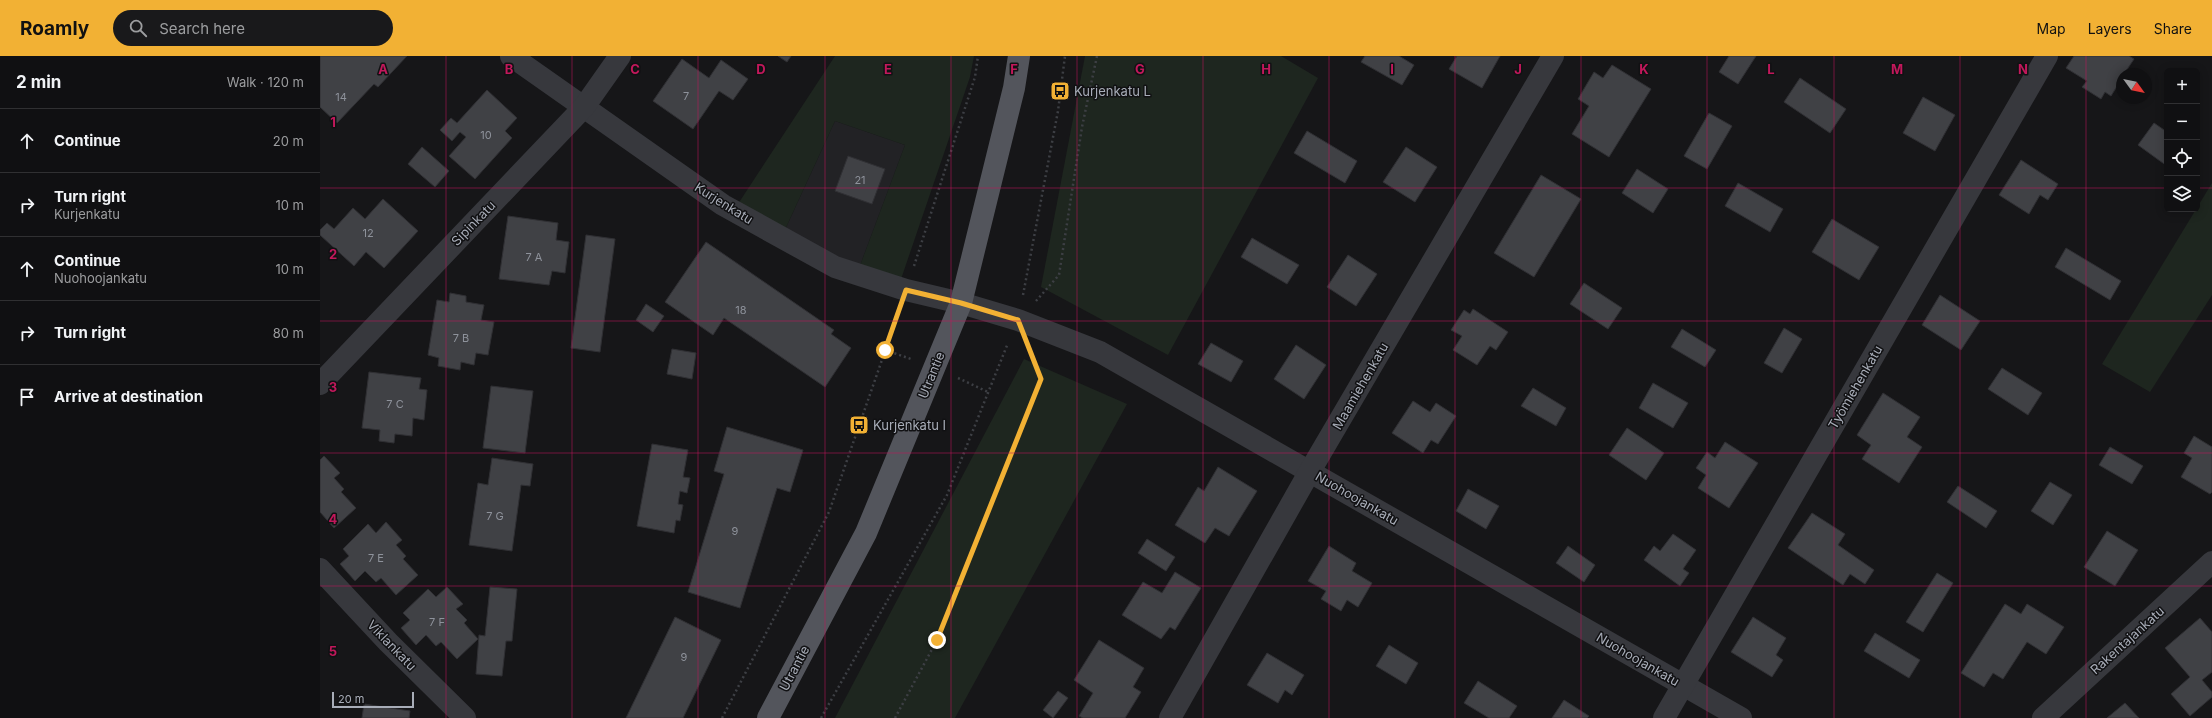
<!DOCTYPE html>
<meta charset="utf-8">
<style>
:root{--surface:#101012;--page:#19191b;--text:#f1f3f6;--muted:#9c9d9f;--line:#303032;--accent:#f2b134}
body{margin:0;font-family:Inter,sans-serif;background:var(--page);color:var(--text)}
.controls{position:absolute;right:12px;top:12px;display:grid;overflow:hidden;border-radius:6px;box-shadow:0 2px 10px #0003}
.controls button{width:36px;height:36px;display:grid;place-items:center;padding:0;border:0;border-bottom:1px solid var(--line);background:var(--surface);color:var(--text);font:20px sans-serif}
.compass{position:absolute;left:1796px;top:12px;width:36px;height:36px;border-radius:50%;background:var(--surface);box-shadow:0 2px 10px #0003;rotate:123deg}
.scale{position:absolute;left:12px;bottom:10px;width:82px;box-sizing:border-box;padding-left:4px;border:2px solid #a8adb8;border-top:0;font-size:11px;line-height:14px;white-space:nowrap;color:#a8adb8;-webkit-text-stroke:3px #111113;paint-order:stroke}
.stop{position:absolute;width:12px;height:12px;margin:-9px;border:3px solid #f2b134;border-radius:50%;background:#fff}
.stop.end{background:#f2b134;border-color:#fff;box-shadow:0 1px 4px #0008}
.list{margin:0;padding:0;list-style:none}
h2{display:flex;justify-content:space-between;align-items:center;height:52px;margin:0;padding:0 16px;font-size:17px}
h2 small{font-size:13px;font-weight:400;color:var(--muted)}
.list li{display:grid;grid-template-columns:26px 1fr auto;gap:12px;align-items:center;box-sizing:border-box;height:64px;padding:0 16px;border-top:1px solid var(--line)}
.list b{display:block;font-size:15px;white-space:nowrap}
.list p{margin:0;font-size:13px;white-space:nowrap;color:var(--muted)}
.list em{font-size:13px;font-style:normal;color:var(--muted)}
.icon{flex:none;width:22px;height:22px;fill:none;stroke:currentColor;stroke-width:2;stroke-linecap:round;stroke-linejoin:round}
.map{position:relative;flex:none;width:1892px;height:662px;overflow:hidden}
header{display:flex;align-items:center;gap:24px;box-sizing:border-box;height:56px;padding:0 20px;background:var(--accent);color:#111}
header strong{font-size:19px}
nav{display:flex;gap:22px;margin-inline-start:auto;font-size:14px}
.search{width:280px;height:36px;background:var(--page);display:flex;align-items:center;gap:10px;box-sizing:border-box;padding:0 14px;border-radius:22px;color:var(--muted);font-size:15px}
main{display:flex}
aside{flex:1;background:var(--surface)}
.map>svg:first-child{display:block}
.built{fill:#222225}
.green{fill:#1e261f}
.building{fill:#404145;stroke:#303034}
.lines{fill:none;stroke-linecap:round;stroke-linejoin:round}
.path{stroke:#3d3f44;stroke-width:2.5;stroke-dasharray:2 3;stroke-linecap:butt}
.minor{stroke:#37383d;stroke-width:22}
.major{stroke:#53555c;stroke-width:22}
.route{stroke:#f2b134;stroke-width:5}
.grid{fill:none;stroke:#c2185b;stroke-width:1;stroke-opacity:0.55}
.labels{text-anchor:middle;stroke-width:3;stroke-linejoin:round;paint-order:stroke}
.number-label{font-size:11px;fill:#8e929b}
.poi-label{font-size:13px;fill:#a8adb8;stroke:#111113;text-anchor:start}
.street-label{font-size:13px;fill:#a8adb8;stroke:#111113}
.grid-label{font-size:13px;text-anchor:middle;font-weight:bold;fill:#c2185b;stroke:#111113;stroke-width:3;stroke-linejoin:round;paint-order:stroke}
</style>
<header>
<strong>Roamly</strong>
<div class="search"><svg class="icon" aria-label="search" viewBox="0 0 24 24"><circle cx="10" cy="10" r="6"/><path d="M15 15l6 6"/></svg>Search here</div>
<nav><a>Map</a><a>Layers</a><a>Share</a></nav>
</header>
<main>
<aside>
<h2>2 min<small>Walk · 120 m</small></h2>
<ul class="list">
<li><svg class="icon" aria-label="ahead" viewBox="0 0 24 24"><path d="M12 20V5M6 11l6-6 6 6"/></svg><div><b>Continue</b></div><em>20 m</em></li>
<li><svg class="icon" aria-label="right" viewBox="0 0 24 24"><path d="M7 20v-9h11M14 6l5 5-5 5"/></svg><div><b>Turn right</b><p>Kurjenkatu</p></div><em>10 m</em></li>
<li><svg class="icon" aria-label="ahead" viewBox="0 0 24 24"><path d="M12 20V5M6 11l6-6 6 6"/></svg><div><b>Continue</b><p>Nuohoojankatu</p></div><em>10 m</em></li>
<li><svg class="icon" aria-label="right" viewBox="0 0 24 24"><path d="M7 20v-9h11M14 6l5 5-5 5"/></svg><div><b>Turn right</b></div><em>80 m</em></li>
<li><svg class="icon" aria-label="arrive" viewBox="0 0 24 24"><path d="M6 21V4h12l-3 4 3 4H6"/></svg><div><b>Arrive at destination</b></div></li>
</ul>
</aside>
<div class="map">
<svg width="1892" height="662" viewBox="0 0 1892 662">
<rect width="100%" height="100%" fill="#161618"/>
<polygon class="built" points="515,65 585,89 538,215 463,178"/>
<g class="green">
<polygon points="515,0 654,0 650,21 579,229 538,215 585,89 515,65 463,178 416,151"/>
<polygon points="765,0 961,0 998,22 848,299 721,231"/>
<polygon points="1892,127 1892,239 1830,336 1782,308"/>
<polygon points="704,303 807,348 635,662 515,662"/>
</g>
<g class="building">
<polygon points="0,0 87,0 58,31 54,28 17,67 0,51"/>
<polygon points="458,0 471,0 467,6"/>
<polygon points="1045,0 1079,0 1094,9 1082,29 1041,6"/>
<polygon points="1137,0 1180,0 1162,32 1129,13"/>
<polygon points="1409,0 1436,0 1418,28 1399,16"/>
<polygon points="1754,0 1809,0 1814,3 1804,18 1802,18 1802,22 1791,40 1785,36 1781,43 1762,31 1767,25 1746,12"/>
<polygon points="362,3 389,22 401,4 428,23 413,44 399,35 373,73 333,45"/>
<polygon points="1292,9 1331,33 1289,101 1252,78 1269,50 1258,43 1274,16 1283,22"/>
<polygon points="1480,22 1526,53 1510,77 1464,46"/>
<polygon points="167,34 197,62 185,75 192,82 155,123 129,100 146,81 140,76 132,85 120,74 131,62 137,67"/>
<polygon points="1603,41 1635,59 1615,95 1583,77"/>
<polygon points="1389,57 1412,70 1387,113 1364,100"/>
<polygon points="1834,67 1847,76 1847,110 1818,89"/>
<polygon points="987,75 1037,105 1025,127 974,97"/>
<polygon points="102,91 129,115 115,131 88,108"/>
<polygon points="1086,91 1117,111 1095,146 1063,126"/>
<polygon points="528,100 565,113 552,148 515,135"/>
<polygon points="1701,104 1738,128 1728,144 1720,139 1709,158 1679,139"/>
<polygon points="1317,113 1348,133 1333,157 1302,137"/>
<polygon points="1221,119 1261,143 1214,221 1174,197"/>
<polygon points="1418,127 1463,153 1450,176 1405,150"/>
<polygon points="63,143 98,175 64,212 46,196 34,210 0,179 0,174 7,167 14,173 33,152 45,163"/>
<polygon points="188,160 238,167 236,184 249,186 245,217 232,215 229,229 179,223"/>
<polygon points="1512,163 1559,191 1539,224 1492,196"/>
<polygon points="266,179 295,183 280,296 251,292"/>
<polygon points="932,182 979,209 967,228 921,201"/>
<polygon points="386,186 514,274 511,278 531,292 505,331 404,262 393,279 345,246"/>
<polygon points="1746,192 1801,225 1790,244 1735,211"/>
<polygon points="1028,199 1057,218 1036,250 1007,231"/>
<polygon points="1264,227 1302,252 1288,273 1250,248"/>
<polygon points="130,237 146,240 146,246 164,249 161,264 174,266 168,299 156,297 154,309 141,306 140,314 118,310 119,302 108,299 117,244 129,246"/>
<polygon points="1620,239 1660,265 1641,294 1602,269"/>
<polygon points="326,248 344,260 333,276 316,264"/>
<polygon points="1153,253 1188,276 1176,294 1170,290 1157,309 1133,294 1142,280 1131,274 1144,254 1150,258"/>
<polygon points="1464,272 1482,283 1462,317 1444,307"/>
<polygon points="1362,273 1396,294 1385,311 1351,291"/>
<polygon points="891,287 923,305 911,326 878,308"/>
<polygon points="976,289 1006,309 984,343 954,323"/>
<polygon points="352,293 376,297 372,323 347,318"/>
<polygon points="1682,312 1722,337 1708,359 1668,333"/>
<polygon points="49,316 101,322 99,333 107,334 104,364 93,362 92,380 75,378 74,387 59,385 60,374 42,372"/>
<polygon points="1333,327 1368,347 1353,372 1319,352"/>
<polygon points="171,330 213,335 205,397 163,392"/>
<polygon points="1213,332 1246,352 1236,370 1201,350"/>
<polygon points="1563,337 1600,361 1587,381 1602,391 1579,427 1542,403 1551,389 1537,379"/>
<polygon points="1093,345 1110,356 1116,347 1136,360 1118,388 1111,384 1103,397 1072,377"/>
<polygon points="407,371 483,394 470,436 457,432 420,552 368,536 404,418 394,415"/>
<polygon points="1307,372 1344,397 1326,424 1289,399"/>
<polygon points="1874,380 1892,391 1892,436 1890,438 1861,421 1872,402 1864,397"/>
<polygon points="1405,386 1438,407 1409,452 1378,432 1386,419 1376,412 1387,396 1395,402"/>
<polygon points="332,388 368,394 363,421 370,422 367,437 360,435 358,448 363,449 360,465 356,464 354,477 317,470"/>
<polygon points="1790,391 1823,410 1812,428 1779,409"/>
<polygon points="4,400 20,417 14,422 24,433 21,436 36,452 14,472 0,456 0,404"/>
<polygon points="172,402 213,408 210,430 201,429 192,495 149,489 158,427 168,429"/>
<polygon points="898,411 937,435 909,480 895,472 885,487 855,469 878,431 884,435"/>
<polygon points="1730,426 1752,439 1733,469 1711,455"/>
<polygon points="1638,430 1677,455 1666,472 1627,446"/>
<polygon points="1148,433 1179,450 1166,473 1136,455"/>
<polygon points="1492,457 1525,478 1518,489 1554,514 1545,528 1530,518 1523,529 1468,492"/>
<polygon points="66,466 82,484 76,489 86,500 83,503 98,519 76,539 61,522 56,526 45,515 35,525 20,508 29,500 23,493 48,468 56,477"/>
<polygon points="1787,475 1818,494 1795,530 1764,511"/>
<polygon points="1353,478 1376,494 1363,513 1369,517 1360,530 1324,504 1334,490 1340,495"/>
<polygon points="827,483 855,501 846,515 818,497"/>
<polygon points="1009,490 1036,507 1032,515 1052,527 1038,551 1027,544 1021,555 1001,543 1006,535 988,525"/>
<polygon points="1248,490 1275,509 1264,526 1236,507"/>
<polygon points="855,516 881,532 855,574 850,571 841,583 802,559 823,526 842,537"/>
<polygon points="1617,517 1633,527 1603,576 1586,566"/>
<polygon points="127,531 143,548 136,553 147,564 144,567 158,583 137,603 121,586 116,590 106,579 96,589 81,572 90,564 83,557 108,533 116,541"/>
<polygon points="170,531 197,533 192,585 186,585 182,620 156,618 159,579 165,580"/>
<polygon points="1685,548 1701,558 1707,548 1744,571 1726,598 1707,586 1683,623 1673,617 1664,631 1641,617"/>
<polygon points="355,561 401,584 363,662 306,662"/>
<polygon points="1433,561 1466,582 1456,599 1463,604 1452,621 1411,596"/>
<polygon points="1880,562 1892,576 1892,616 1882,624 1892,636 1892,641 1870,660 1851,638 1870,621 1845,592"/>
<polygon points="1555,577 1600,604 1589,622 1544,595"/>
<polygon points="779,584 824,612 813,631 821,636 805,662 763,662 759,660 773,637 754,624"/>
<polygon points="1069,589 1098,607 1086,628 1056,610"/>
<polygon points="947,597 984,619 972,639 965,634 958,647 927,629"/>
<polygon points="1158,625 1197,650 1189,662 1169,662 1144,647"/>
<polygon points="738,635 748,642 733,662 723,654"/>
<polygon points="1244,644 1269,660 1267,662 1232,662"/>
<polygon points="1805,647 1819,662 1787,662"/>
<polygon points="44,648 90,655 89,662 42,662"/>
</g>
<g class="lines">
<g class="path">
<polyline points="594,210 655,21 658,0"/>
<polyline points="703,239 738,55 745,0"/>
<polyline points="716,245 739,219 762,71 777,0"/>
<polyline points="565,294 591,303"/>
<polyline points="638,322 668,336"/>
<polyline points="402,662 509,456 578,258"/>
<polyline points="501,662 627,439 688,287"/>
<polyline points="575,662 617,584 721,323 710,296"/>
</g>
<g class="minor">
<polyline points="191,0 403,149 515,211 586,234 641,247 698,264 780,296 1421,662"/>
<polyline points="0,328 264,51 300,0"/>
<polyline points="0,513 68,586 145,662"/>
<polyline points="850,662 990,415 1233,0"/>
<polyline points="1344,662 1727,0"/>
<polyline points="1723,662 1892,506"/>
</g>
<polyline class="major" points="448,662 546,477 641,247 694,32 699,0"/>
</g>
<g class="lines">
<polyline class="route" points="565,294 586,234 641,247 698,264 721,323 617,584"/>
</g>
<path class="grid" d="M126 0V662M252 0V662M378 0V662M505 0V662M631 0V662M757 0V662M883 0V662M1009 0V662M1135 0V662M1261 0V662M1387 0V662M1514 0V662M1640 0V662M1766 0V662M0 132H1847M1877 132H1892M0 265H1892M0 397H1892M0 530H1892"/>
<defs>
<g id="bus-square" transform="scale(1)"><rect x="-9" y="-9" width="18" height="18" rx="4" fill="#f2b134" stroke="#111113"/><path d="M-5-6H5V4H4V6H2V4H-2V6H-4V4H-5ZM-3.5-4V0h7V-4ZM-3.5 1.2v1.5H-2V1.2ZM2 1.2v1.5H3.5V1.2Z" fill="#111"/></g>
</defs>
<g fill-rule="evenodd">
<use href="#bus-square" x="740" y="35"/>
<use href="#bus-square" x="539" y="369"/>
</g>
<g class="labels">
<g class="number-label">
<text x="366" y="44">7</text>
<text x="21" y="45">14</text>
<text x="166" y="83">10</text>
<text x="540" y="128">21</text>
<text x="48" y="181">12</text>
<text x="214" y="205">7 A</text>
<text x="421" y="258">18</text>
<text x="141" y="286">7 B</text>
<text x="75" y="352">7 C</text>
<text x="175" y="464">7 G</text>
<text x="415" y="479">9</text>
<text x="56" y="506">7 E</text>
<text x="117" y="570">7 F</text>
<text x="364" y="605">9</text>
</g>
<g class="poi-label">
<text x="754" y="40">Kurjenkatu L</text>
<text x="553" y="374">Kurjenkatu I</text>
</g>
<g class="street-label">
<text transform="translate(404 147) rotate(32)" y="5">Kurjenkatu</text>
<text transform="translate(153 167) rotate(-46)" y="5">Sipinkatu</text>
<text transform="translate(611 319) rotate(-68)" y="5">Utrantie</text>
<text transform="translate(1040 330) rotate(-60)" y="5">Maamiehenkatu</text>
<text transform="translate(1535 331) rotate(-60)" y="5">Työmiehenkatu</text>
<text transform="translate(1037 442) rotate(30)" y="5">Nuohoojankatu</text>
<text transform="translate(1807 584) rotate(-42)" y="5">Rakentajankatu</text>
<text transform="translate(72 589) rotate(46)" y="5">Viklankatu</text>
<text transform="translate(1318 603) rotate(30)" y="5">Nuohoojankatu</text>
<text transform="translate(474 612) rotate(-62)" y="5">Utrantie</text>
</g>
</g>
<g class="grid-label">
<text x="63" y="18">A</text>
<text x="189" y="18">B</text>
<text x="315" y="18">C</text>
<text x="441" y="18">D</text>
<text x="568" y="18">E</text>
<text x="694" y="18">F</text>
<text x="820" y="18">G</text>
<text x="946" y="18">H</text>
<text x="1072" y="18">I</text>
<text x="1198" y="18">J</text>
<text x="1324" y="18">K</text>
<text x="1451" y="18">L</text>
<text x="1577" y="18">M</text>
<text x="1703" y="18">N</text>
<text x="13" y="71">1</text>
<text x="13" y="203">2</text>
<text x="13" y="336">3</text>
<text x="13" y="468">4</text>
<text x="13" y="600">5</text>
</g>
</svg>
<div class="controls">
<button>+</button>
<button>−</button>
<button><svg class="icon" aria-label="locate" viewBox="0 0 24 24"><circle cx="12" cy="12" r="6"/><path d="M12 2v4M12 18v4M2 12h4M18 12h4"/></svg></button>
<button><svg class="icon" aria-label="layers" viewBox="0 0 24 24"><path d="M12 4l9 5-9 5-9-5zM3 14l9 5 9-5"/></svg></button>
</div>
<svg class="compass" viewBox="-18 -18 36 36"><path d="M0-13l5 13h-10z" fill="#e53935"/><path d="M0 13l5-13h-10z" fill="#9c9d9f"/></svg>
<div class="scale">20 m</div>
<div class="stop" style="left:565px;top:294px"></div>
<div class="stop end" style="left:617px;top:584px"></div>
</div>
</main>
